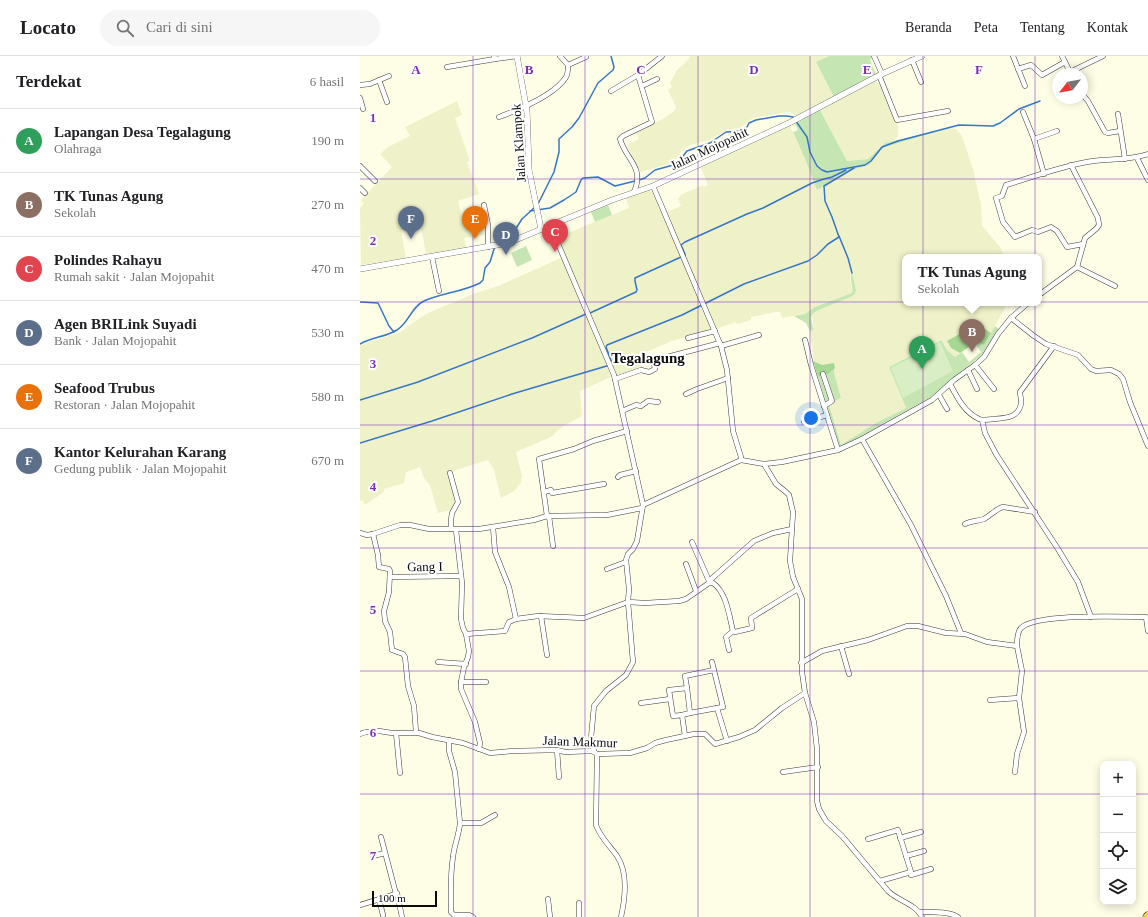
<!DOCTYPE html>
<html lang="id">
<meta charset="utf-8">
<style>
:root{--surface:#fff;--page:#f6f6f6;--text:#202124;--muted:#757577;--line:#e0e0e0;--accent:#b43827}
body{margin:0;font-family:Georgia,serif;background:var(--page);color:var(--text)}
.controls{position:absolute;right:12px;bottom:12px;display:grid;overflow:hidden;border-radius:8px;box-shadow:0 2px 10px #0003}
.controls button{width:36px;height:36px;display:grid;place-items:center;padding:0;border:0;border-bottom:1px solid var(--line);background:var(--surface);color:var(--text);font:20px sans-serif}
.compass{position:absolute;left:692px;top:12px;width:36px;height:36px;border-radius:50%;background:var(--surface);box-shadow:0 2px 10px #0003;rotate:239deg}
.scale{position:absolute;left:12px;bottom:10px;width:65px;box-sizing:border-box;padding-left:4px;border:2px solid #0a0a0a;border-top:0;font-size:11px;line-height:14px;white-space:nowrap;color:#0a0a0a;-webkit-text-stroke:3px #fff;paint-order:stroke}
.you{position:absolute;left:451px;top:362px;width:14px;height:14px;margin:-10px;border:3px solid #fff;border-radius:50%;background:#1a73e8;box-shadow:0 0 0 6px #1a73e833}
.badge{display:grid;place-items:center;width:26px;height:26px;border-radius:50%;background:var(--accent);color:#fff;font-size:13px;font-weight:700}
.pin{position:absolute;translate:-50% -33px;filter:drop-shadow(0 1px 2px #0008)}
.pin::after{content:'';position:absolute;top:21px;width:14px;height:12px;background:inherit;clip-path:polygon(0 0,100% 0,50% 100%)}
.popup{position:absolute;left:542px;top:198px;width:140px;height:52px;box-sizing:border-box;display:grid;place-content:center;border-radius:8px;background:var(--surface);filter:drop-shadow(0 1px 3px #0005);font-size:13px;white-space:nowrap;color:var(--muted)}
.popup b{font-size:15px;color:var(--text)}
.popup::after{content:'';position:absolute;left:50%;top:100%;margin-left:-8px;border:8px solid transparent;border-top-color:var(--surface)}
.list{margin:0;padding:0;list-style:none}
h2{display:flex;justify-content:space-between;align-items:center;height:52px;margin:0;padding:0 16px;font-size:17px}
h2 small{font-size:13px;font-weight:400;color:var(--muted)}
.list li{display:grid;grid-template-columns:26px 1fr auto;gap:12px;align-items:center;box-sizing:border-box;height:64px;padding:0 16px;border-top:1px solid var(--line)}
.list b{display:block;font-size:15px;white-space:nowrap}
.list p{margin:0;font-size:13px;white-space:nowrap;color:var(--muted)}
.list em{font-size:13px;font-style:normal;color:var(--muted)}
.icon{flex:none;width:22px;height:22px;fill:none;stroke:currentColor;stroke-width:2;stroke-linecap:round;stroke-linejoin:round}
.map{position:relative;flex:none;width:788px;height:861px;overflow:hidden}
header{display:flex;align-items:center;gap:24px;box-sizing:border-box;height:56px;padding:0 20px;background:var(--surface);border-bottom:1px solid var(--line)}
header strong{font-size:19px}
nav{display:flex;gap:22px;margin-inline-start:auto;font-size:14px}
.search{width:280px;height:36px;background:var(--page);display:flex;align-items:center;gap:10px;box-sizing:border-box;padding:0 14px;border-radius:22px;color:var(--muted);font-size:15px}
main{display:flex}
aside{flex:1;background:var(--surface)}
.map>svg:first-child{display:block}
.farmland{fill:#eff2c9}
.green{fill:#c5e6b3}
.forest{fill:#a6d793}
.pitch{fill:#d9eec4}
.lines{fill:none;stroke-linecap:round;stroke-linejoin:round}
.stream{stroke:#3676c9;stroke-width:1.5}
.minor-casing{stroke:#3d3d3d;stroke-width:5.5}
.tertiary-casing{stroke:#3d3d3d;stroke-width:6}
.trunk-casing{stroke:#1b1b1b;stroke-width:9}
.minor{stroke:#fff;stroke-width:4.5}
.tertiary{stroke:#fff;stroke-width:5.5}
.trunk{stroke:#f2cf5a;stroke-width:8}
.grid{fill:none;stroke:#7b2cbf;stroke-width:1;stroke-opacity:0.55}
.labels{text-anchor:middle;stroke-width:4;stroke-linejoin:round;paint-order:stroke}
.street-label{font-size:13px;fill:#0a0a0a;stroke:#fff}
.quarter-label{font-size:15px;font-weight:bold;fill:#0a0a0a;stroke:#fff}
.grid-label{font-size:13px;text-anchor:middle;font-weight:bold;fill:#7b2cbf;stroke:#fff;stroke-width:4;stroke-linejoin:round;paint-order:stroke}
</style>
<header>
<strong>Locato</strong>
<div class="search"><svg class="icon" aria-label="search" viewBox="0 0 24 24"><circle cx="10" cy="10" r="6"/><path d="M15 15l6 6"/></svg>Cari di sini</div>
<nav><a>Beranda</a><a>Peta</a><a>Tentang</a><a>Kontak</a></nav>
</header>
<main>
<aside>
<h2>Terdekat<small>6 hasil</small></h2>
<ul class="list">
<li><span class="badge" style="background:#2e9e5b">A</span><div><b>Lapangan Desa Tegalagung</b><p>Olahraga</p></div><em>190 m</em></li>
<li><span class="badge" style="background:#8d6e63">B</span><div><b>TK Tunas Agung</b><p>Sekolah</p></div><em>270 m</em></li>
<li><span class="badge" style="background:#e0444e">C</span><div><b>Polindes Rahayu</b><p>Rumah sakit · Jalan Mojopahit</p></div><em>470 m</em></li>
<li><span class="badge" style="background:#5c6f8a">D</span><div><b>Agen BRILink Suyadi</b><p>Bank · Jalan Mojopahit</p></div><em>530 m</em></li>
<li><span class="badge" style="background:#e8710a">E</span><div><b>Seafood Trubus</b><p>Restoran · Jalan Mojopahit</p></div><em>580 m</em></li>
<li><span class="badge" style="background:#5c6f8a">F</span><div><b>Kantor Kelurahan Karang</b><p>Gedung publik · Jalan Mojopahit</p></div><em>670 m</em></li>
</ul>
</aside>
<div class="map">
<svg width="788" height="861" viewBox="0 0 788 861">
<rect width="100%" height="100%" fill="#fefee7"/>
<g class="farmland">
<polygon points="330,0 469,0 456,6 474,41 437,61 432,57 429,56 393,62 380,72 367,74 349,84 327,90 321,96 319,101 313,107 280,116 267,89 279,83 276,76 303,63 314,55 316,51 308,34 312,31 310,27 317,14 328,4"/>
<polygon points="514,25 519,28 523,35 538,70 538,79 535,84 523,88 508,103 487,105 460,54"/>
<polygon points="97,45 102,59 95,62 110,105 107,106 119,138 98,145 102,161 120,155 126,179 104,182 106,192 66,199 61,170 41,174 46,202 1,209 0,152 4,147 1,144 32,111 20,98 28,91 50,80 45,71"/>
<polygon points="430,70 445,103 457,134 492,114 509,109 521,94 525,91 589,72 596,73 602,80 613,113 621,149 622,170 640,191 644,201 545,201 545,247 646,247 645,252 631,277 622,271 618,267 587,286 591,292 600,297 595,301 587,294 580,284 529,311 546,352 514,368 481,389 469,347 481,342 474,316 475,314 474,307 462,309 454,306 450,275 454,274 452,259 457,255 495,238 496,234 492,218 490,222 492,233 492,237 455,251 445,258 422,262 420,256 416,256 391,261 391,264 377,268 376,266 356,273 307,156 321,150 318,142 320,141 320,139 343,129 344,131 348,129 340,110"/>
<polygon points="289,134 293,137 352,273 312,285 279,299 282,312 256,320 198,181 269,152 266,142"/>
<polygon points="201,202 232,271 251,321 220,335 222,360 202,371 191,381 156,396 162,420 161,427 154,435 141,442 134,414 128,404 90,416 96,446 91,454 78,457 70,429 64,422 60,411 46,416 44,427 24,433 24,436 5,449 2,444 0,445 0,290 8,286 39,277 61,261 68,257 113,238 138,230"/>
</g>
<g class="green">
<polygon points="469,0 511,0 512,2 510,4 516,18 474,41 456,6"/>
<polygon points="460,54 487,105 508,103 525,87 589,72 525,91 521,94 509,109 492,114 457,134 445,103 433,76 438,74 435,68"/>
<polygon points="248,149 252,159 235,166 231,156"/>
<polygon points="166,190 172,204 157,211 151,197"/>
<path d="M492 217 496 234 495 238C487 244 456 253 452 259 450 262 453 270 454 274L450 275 446 267 434 260 445 258 455 251 492 237C494 230 489 225 492 217Z"/>
<polygon points="635,270 639,273 621,300 590,324 578,337 480,392 458,321 468,318 475,312 474,316 481,342 469,348 481,389 514,368 546,352 529,311 581,284 587,294 595,301 602,296 609,306 621,296 615,287 616,286 624,289"/>
</g>
<g class="forest">
<polygon points="619,267 622,271 631,277 624,289 616,286 600,297 591,292 587,285"/>
<polygon points="453,305 462,309 474,307 475,312 468,318 458,321"/>
</g>
<polygon class="pitch" points="580,286 593,315 543,342 531,312"/>
<g class="lines">
<g class="stream">
<polyline points="279,124 285,122 295,114 317,108 327,95 350,87 366,76 382,75 386,73 389,67 396,64 419,60 427,60 433,61 447,81 450,96 457,110 462,114 467,116 505,109 511,105 522,91 538,85 599,69 633,70 640,67 659,53 680,45"/>
<polyline points="178,148 194,116 199,96 199,83 212,71 219,62 238,27 253,14 254,11 251,0"/>
<polyline points="170,155 190,152 204,144 216,136 221,124 223,122 238,121 255,130 275,125"/>
<polyline points="479,180 488,202 492,217"/>
<polyline points="139,186 148,181 153,177 162,163 174,152"/>
<polyline points="325,200 325,198 321,189 325,186 387,158 403,152 452,127 464,123 472,121 486,114"/>
<polyline points="0,246 18,247 29,270 34,276"/>
<polyline points="230,257 276,236 277,234 275,225 275,222 321,201"/>
<path d="M0 288C12 281 26 281 37 274 49 267 51 251 64 245 82 237 102 236 120 227L123 224 125 212 130 206 135 190"/>
<polyline points="0,344 58,326 172,282 226,258"/>
<polyline points="0,387 72,365 152,338 250,309 252,307 246,291 247,289 322,259 384,228 448,205 457,199 468,188 479,181 472,161 465,145 464,130 494,112"/>
</g>
<g class="minor-casing">
<g id="minor">
<polyline points="134,0 135,3 157,0"/>
<polyline points="200,0 208,9"/>
<polyline points="514,0 522,18"/>
<polyline points="653,0 665,30"/>
<polyline points="552,4 561,26"/>
<polyline points="705,6 710,16 743,0"/>
<polyline points="87,11 135,3"/>
<polyline points="658,13 671,9 682,19 705,6 702,0"/>
<polyline points="519,19 537,64 588,55"/>
<polyline points="19,24 27,46"/>
<polyline points="0,29 10,28 29,20"/>
<polyline points="282,30 297,23"/>
<polyline points="251,35 278,19 302,0"/>
<polyline points="722,38 728,45 745,76 748,77 760,75"/>
<polyline points="0,42 3,53"/>
<polyline points="663,56 674,83 684,118"/>
<polyline points="758,58 765,103"/>
<path d="M139 61C158 54 195 39 206 21 208 18 208 13 208 9L226 1"/>
<polyline points="674,83 697,75"/>
<polyline points="777,102 788,124"/>
<polyline points="0,110 15,125"/>
<polyline points="0,132 5,137"/>
<path d="M274 136C285 111 266 104 260 83L263 80 292 66 278 19"/>
<polyline points="124,149 128,169 128,191"/>
<polyline points="190,169 254,319 283,449 277,485 273,493 268,498 266,504 269,533 268,546 273,606 266,619 246,635 234,650 231,682 234,695"/>
<path d="M723 188 707 191 697 175 691 171 678 176 672 174 655 181 643 166 636 142 642 140 646 129C673 121 699 111 727 106 747 102 768 105 788 98"/>
<polyline points="72,201 79,235"/>
<polyline points="717,211 755,230"/>
<polyline points="679,239 717,211 725,182 736,173 739,169 738,162 711,109"/>
<polyline points="651,262 674,280 686,288 718,299 731,313 736,315 751,314 759,318 763,323 770,346 788,390"/>
<polyline points="328,282 355,275"/>
<polyline points="445,284 451,309 478,394"/>
<polyline points="361,290 399,279"/>
<polyline points="615,309 634,333"/>
<polyline points="608,314 617,333"/>
<polyline points="463,318 472,345 464,350"/>
<polyline points="255,323 281,314 289,316 295,313 294,307 296,304 360,287"/>
<path d="M590 328C597 341 604 356 619 363 623 365 629 363 634 363 646 362 658 362 661 348 662 345 660 340 660 336L694 290"/>
<polyline points="326,338 337,333 368,322"/>
<polyline points="579,339 587,353"/>
<polyline points="262,355 276,349 281,350 288,345 298,346"/>
<polyline points="622,364 625,377 636,398 698,493 718,526 731,561"/>
<polyline points="444,366 467,359"/>
<polyline points="502,383 551,469 586,540 601,577"/>
<polyline points="381,404 404,408 422,406 478,394 502,383 572,344 594,324 615,309 624,301 638,278 651,262 668,247"/>
<path d="M404 408 416 428 426 436 429 439 433 456 430 505 433 521 442 543V616L445 637 454 666 457 693V745L459 753 466 765 482 780 528 835C538 845 556 848 562 861"/>
<polyline points="90,417 98,446 92,457 91,464 91,473"/>
<polyline points="258,421 260,419 276,415"/>
<polyline points="184,436 191,434 192,437 244,428"/>
<polyline points="283,449 381,404 381,401 373,375 367,314 361,290 293,130"/>
<polyline points="187,460 179,403 214,393 233,385 267,375"/>
<polyline points="189,460 193,490"/>
<path d="M605 468C611 465 618 465 624 463 631 459 636 453 643 451L675 456"/>
<polyline points="133,471 135,496 149,531 156,563"/>
<polyline points="96,474 102,527 101,563 103,572 106,578 109,595 108,601 104,611 101,626 101,633 115,666 120,687 119,693"/>
<polyline points="0,477 7,479 13,478 40,469 50,469 69,473 119,473 174,464 187,460 247,459 282,452"/>
<polyline points="13,478 18,499 19,511 29,513 30,515 29,536 24,555 25,565 30,576 32,594 43,598 45,601 48,630 54,650 56,676"/>
<polyline points="332,486 349,525"/>
<polyline points="326,508 336,535"/>
<polyline points="247,513 266,506"/>
<polyline points="30,521 101,520"/>
<path d="M349 527H353C367 537 369 560 373 575L375 576 392 572 391 562 438 533"/>
<polyline points="181,560 187,599"/>
<polyline points="106,578 145,575 149,566 156,563 178,560 224,562 268,546 285,547 319,545 326,543 349,527 349,525 394,485 413,477 432,473"/>
<polyline points="481,590 489,618"/>
<path d="M657 590C657 584 657 576 661 572 677 557 762 561 786 561L788 575"/>
<polyline points="369,594 366,581 373,575"/>
<polyline points="78,606 106,608"/>
<polyline points="352,606 363,651 357,652 367,685"/>
<polyline points="441,607 462,595 508,584 547,570 558,570 586,577 605,578 627,586 657,590 662,615 659,642 664,676 657,698 655,716"/>
<polyline points="101,626 126,626"/>
<polyline points="630,644 659,642"/>
<polyline points="281,647 310,643"/>
<polyline points="330,657 357,652"/>
<polyline points="322,659 330,657 327,632"/>
<polyline points="36,677 40,717"/>
<polyline points="0,678 6,676 19,675 32,677 59,677 72,681 103,687 130,697 152,695 197,694 205,696 232,695 237,698 270,697 287,692 295,687 306,684 334,678 345,678 355,688 379,681 395,674 422,652 445,637"/>
<polyline points="325,680 322,659 313,660 309,634 327,632 325,620 354,614"/>
<path d="M89 684V695L95 716 100 767C99 779 94 790 93 801 90 819 91 838 91 856L94 859H109L113 861"/>
<polyline points="197,694 199,721"/>
<path d="M237 698 236 769C240 781 250 790 257 800 268 816 265 843 261 861"/>
<polyline points="423,716 458,711"/>
<polyline points="100,767 121,767 135,759"/>
<polyline points="540,782 561,776"/>
<polyline points="508,783 538,774 551,816 520,825"/>
<polyline points="13,800 25,797"/>
<polyline points="546,800 564,795"/>
<polyline points="551,816 551,819 571,813"/>
<polyline points="37,837 42,861"/>
<polyline points="19,843 23,859"/>
<polyline points="188,843 190,861"/>
<polyline points="219,847 219,861"/>
<polyline points="0,849 36,838 21,781"/>
<path d="M560 856C571 856 589 855 598 861"/>
</g>
</g>
<g class="tertiary-casing">
<g id="tertiary">
<polyline points="157,0 167,56 169,114 181,173"/>
<polyline points="0,213 148,187 252,144 293,130 431,66 522,18 562,0"/>
</g>
</g>
<g class="trunk-casing">
<polyline id="trunk" points="787,861 788,860"/>
</g>
<use href="#minor" class="minor"/>
<use href="#tertiary" class="tertiary"/>
<use href="#trunk" class="trunk"/>
</g>
<path class="grid" d="M113 0V861M225 0V861M338 0V861M450 0V861M563 0V861M675 0V861M0 123H788M0 246H788M0 369H788M0 492H788M0 615H788M0 738H743M773 738H788"/>
<g class="labels">
<g class="street-label">
<text transform="translate(158 87) rotate(-94)" y="5">Jalan Klampok</text>
<text transform="translate(349 92) rotate(-25)" y="5">Jalan Mojopahit</text>
<text transform="translate(65 510) rotate(-1)" y="5">Gang I</text>
<text transform="translate(220 685) rotate(2)" y="5">Jalan Makmur</text>
</g>
<g class="quarter-label">
<text x="288" y="307">Tegalagung</text>
</g>
</g>
<g class="grid-label">
<text x="56" y="18">A</text>
<text x="169" y="18">B</text>
<text x="281" y="18">C</text>
<text x="394" y="18">D</text>
<text x="507" y="18">E</text>
<text x="619" y="18">F</text>
<text x="13" y="66">1</text>
<text x="13" y="189">2</text>
<text x="13" y="312">3</text>
<text x="13" y="435">4</text>
<text x="13" y="558">5</text>
<text x="13" y="681">6</text>
<text x="13" y="804">7</text>
</g>
</svg>
<div class="controls">
<button>+</button>
<button>−</button>
<button><svg class="icon" aria-label="locate" viewBox="0 0 24 24"><circle cx="12" cy="12" r="6"/><path d="M12 2v4M12 18v4M2 12h4M18 12h4"/></svg></button>
<button><svg class="icon" aria-label="layers" viewBox="0 0 24 24"><path d="M12 4l9 5-9 5-9-5zM3 14l9 5 9-5"/></svg></button>
</div>
<svg class="compass" viewBox="-18 -18 36 36"><path d="M0-13l5 13h-10z" fill="#e53935"/><path d="M0 13l5-13h-10z" fill="#757577"/></svg>
<div class="scale">100 m</div>
<div class="you"></div>
<div class="pin badge" style="left:562px;top:313px;background:#2e9e5b">A</div>
<div class="pin badge" style="left:612px;top:296px;background:#8d6e63">B</div>
<div class="popup"><b>TK Tunas Agung</b>Sekolah</div>
<div class="pin badge" style="left:195px;top:196px;background:#e0444e">C</div>
<div class="pin badge" style="left:146px;top:199px;background:#5c6f8a">D</div>
<div class="pin badge" style="left:115px;top:183px;background:#e8710a">E</div>
<div class="pin badge" style="left:51px;top:183px;background:#5c6f8a">F</div>
</div>
</main>
